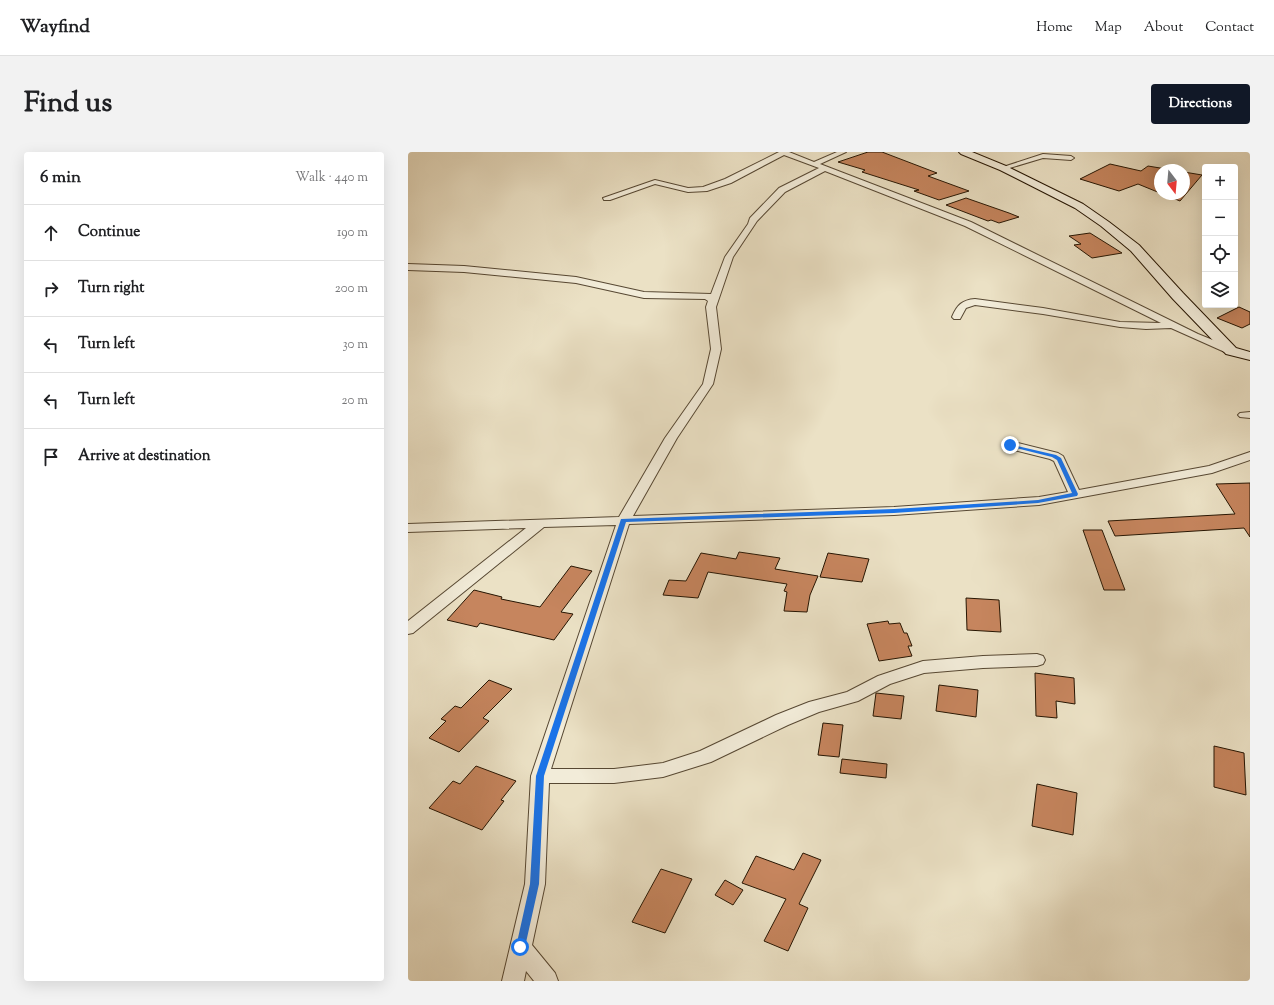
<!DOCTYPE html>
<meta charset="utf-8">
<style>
:root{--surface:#fff;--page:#f2f2f2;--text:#202124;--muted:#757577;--line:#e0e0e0;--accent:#111827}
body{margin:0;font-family:"Sorts Mill Goudy",serif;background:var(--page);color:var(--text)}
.controls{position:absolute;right:12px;top:12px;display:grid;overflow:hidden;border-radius:4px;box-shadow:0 4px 16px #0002}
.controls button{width:36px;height:36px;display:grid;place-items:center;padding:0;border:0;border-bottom:1px solid var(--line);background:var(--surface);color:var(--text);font:20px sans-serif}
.compass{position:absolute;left:746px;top:12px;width:36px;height:36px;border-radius:50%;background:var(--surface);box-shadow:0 4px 16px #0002;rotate:164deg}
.stop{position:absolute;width:12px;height:12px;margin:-9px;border:3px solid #1a73e8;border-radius:50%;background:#fff}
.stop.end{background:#1a73e8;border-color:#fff;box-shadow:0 1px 4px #0008}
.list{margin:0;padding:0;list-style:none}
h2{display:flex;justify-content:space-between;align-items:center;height:52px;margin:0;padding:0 16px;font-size:17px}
h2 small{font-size:13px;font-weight:400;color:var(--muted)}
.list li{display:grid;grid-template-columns:26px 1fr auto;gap:12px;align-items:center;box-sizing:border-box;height:56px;padding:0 16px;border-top:1px solid var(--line)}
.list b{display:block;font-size:15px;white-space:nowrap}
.list em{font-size:13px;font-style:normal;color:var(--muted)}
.icon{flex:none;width:22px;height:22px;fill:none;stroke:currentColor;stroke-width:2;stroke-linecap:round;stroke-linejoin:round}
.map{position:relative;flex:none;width:842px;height:829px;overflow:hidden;border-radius:4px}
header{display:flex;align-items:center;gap:24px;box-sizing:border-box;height:56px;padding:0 20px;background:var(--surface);border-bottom:1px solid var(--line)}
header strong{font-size:19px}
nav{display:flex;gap:22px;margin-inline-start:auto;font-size:14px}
.intro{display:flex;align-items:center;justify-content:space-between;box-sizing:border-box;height:96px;padding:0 24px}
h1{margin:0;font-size:28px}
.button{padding:10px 18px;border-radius:4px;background:var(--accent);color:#fff;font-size:14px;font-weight:700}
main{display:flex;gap:24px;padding:0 24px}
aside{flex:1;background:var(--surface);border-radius:4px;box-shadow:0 4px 16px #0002}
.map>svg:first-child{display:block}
.building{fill:#c6855e;stroke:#261502}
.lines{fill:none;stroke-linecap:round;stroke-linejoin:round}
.street-casing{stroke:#574833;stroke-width:2}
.secondary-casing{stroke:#261502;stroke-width:2}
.street{fill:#f2ecd9;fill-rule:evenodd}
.secondary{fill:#f2ecd9;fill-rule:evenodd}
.route{fill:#1a73e8}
</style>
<header>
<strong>Wayfind</strong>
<nav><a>Home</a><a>Map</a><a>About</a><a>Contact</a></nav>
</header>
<div class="intro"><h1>Find us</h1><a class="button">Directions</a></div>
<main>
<aside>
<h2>6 min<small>Walk · 440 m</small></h2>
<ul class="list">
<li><svg class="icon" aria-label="ahead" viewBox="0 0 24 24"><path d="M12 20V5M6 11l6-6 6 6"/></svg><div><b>Continue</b></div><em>190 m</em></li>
<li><svg class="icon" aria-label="right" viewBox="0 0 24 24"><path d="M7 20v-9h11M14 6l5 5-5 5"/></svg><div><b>Turn right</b></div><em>200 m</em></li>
<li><svg class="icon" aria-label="left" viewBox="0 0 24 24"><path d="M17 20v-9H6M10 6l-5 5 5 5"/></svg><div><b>Turn left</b></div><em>30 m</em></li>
<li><svg class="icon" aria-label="left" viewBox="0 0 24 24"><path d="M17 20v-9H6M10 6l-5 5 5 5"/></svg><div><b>Turn left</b></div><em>20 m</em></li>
<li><svg class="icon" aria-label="arrive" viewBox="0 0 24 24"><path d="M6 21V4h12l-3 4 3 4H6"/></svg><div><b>Arrive at destination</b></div></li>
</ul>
</aside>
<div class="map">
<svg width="842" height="829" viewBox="0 0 842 829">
<rect width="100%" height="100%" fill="#ebe1c5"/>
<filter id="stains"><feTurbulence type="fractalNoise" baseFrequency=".005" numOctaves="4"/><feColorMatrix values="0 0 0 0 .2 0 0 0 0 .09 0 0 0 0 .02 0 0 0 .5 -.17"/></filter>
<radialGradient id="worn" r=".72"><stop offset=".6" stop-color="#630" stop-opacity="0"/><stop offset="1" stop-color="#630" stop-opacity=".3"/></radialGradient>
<g class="building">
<polygon points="460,0 474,0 529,21 520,24 561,39 531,48 506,39 511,38 454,20 457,18 430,10"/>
<polygon points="702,12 733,19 740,14 764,18 752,18 752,41 730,32 711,39 672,27"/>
<polygon points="776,20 794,23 772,49 755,42 776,42"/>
<polygon points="558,46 601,61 611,65 591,71 583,68 580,69 538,53"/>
<polygon points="682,81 714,101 684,106 666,93 673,92 661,84"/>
<polygon points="831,155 842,160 842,172 834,176 809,166"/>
<polygon points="842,331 842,385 836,376 707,384 700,369 827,362 808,332"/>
<polygon points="675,378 694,378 717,438 696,438"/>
<polygon points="331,400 372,406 367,417 410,424 402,443 399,460 376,459 379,440 376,439 379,432 300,420 290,446 255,443 261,428 278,429 293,401 328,407"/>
<polygon points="420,401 461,407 454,430 412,425"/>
<polygon points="163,414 184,419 153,460 165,462 146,488 72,471 69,475 39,468 66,438 94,445 93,447 132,455"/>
<polygon points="558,446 591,448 593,480 559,478"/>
<polygon points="480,469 481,472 492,471 496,481 499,481 504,494 500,494 504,504 471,509 459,472"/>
<polygon points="627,521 666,526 667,552 648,549 649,566 628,564"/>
<polygon points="81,528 104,537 75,566 81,569 51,600 21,586 38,569 33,567 47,554 53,556"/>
<polygon points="531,533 570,538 568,565 528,559"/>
<polygon points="468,541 496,544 493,567 465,564"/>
<polygon points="415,571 435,573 431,605 410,603"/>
<polygon points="806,594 836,601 838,643 806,635"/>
<polygon points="434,607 479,612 478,626 432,621"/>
<polygon points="68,614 108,629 93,648 96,649 74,678 21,656 45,629 52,632"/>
<polygon points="629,632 669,641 665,683 624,674"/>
<polygon points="395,701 413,708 391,752 400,756 380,799 356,789 378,747 334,731 348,704 386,718"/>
<polygon points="253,717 284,727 257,781 224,770"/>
<polygon points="317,728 335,738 325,753 307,743"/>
</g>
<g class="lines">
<g class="street-casing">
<g id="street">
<path d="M371 0H381L406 10 429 0H438L412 12 563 70 790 182 827 197 828 199 823 202 819 201 763 176 738 177 712 175 635 162 567 153 558 156 552 167H546L544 165C549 153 554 148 567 147L635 156 712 170 753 171 557 74 417 19 377 40 349 69 325 105 308 155 313 197 305 232 269 286 225 364 486 355 631 345 660 340 646 309 642 307 598 296 596 293 598 290 602 289 650 301 655 304 671 338 801 314 842 300V308L804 321 631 353 486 363 221 372 143 617H206L255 611 292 599 368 563 401 550 439 540 470 524 515 509 575 504 629 502 635 504 637 508 635 512 629 514 575 516 516 521 482 532 450 549 411 560 380 573 303 610 255 625 206 631H141L137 732 124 793 147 821 150 829H126L118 819 116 829H94L117 732 123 624 208 373 136 375 5 481 0 482V469L118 376 0 380V372L211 365 257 286 295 232 303 197 298 155 300 149 297 147 236 146 168 131 56 120 0 118V112L56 114 168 125 236 140 303 142 317 105 340 72 342 66 371 36 411 16 376 3 323 31 299 39 280 40 247 32 202 48H196L195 46 247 28 280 36 295 35 317 27Z"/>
<polygon points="635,2 663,4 666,6 663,8 635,6 595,18 592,16"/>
<polygon points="842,260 842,266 832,265 830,263 832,261"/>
</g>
</g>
<g class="secondary-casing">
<polygon id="secondary" points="551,0 564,0 598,14 675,52 701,70 731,93 775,141 828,196 842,200 842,208 818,202 765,147 723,99 693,74 667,56 592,18 553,2"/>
</g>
<use href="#street" class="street"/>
<use href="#secondary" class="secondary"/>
</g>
<polygon class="route" points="600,292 648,303 653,306 670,342 669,344 630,351 486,361 218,370 136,624 131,732 117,795 116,798 112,799 109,798 108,795 122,732 128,624 213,367 486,357 630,348 664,341 649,308 644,305 600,294"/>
<rect width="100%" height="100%" filter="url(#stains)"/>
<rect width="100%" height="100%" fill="url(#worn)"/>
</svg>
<div class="controls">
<button>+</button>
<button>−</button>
<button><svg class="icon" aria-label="locate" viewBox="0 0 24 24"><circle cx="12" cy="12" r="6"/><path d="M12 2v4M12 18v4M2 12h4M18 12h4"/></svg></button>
<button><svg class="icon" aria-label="layers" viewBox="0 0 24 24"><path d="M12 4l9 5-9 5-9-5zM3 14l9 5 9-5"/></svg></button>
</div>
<svg class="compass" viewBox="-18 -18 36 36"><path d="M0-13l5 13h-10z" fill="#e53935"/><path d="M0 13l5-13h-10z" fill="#757577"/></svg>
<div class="stop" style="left:112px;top:795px"></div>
<div class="stop end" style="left:602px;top:293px"></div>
</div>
</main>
